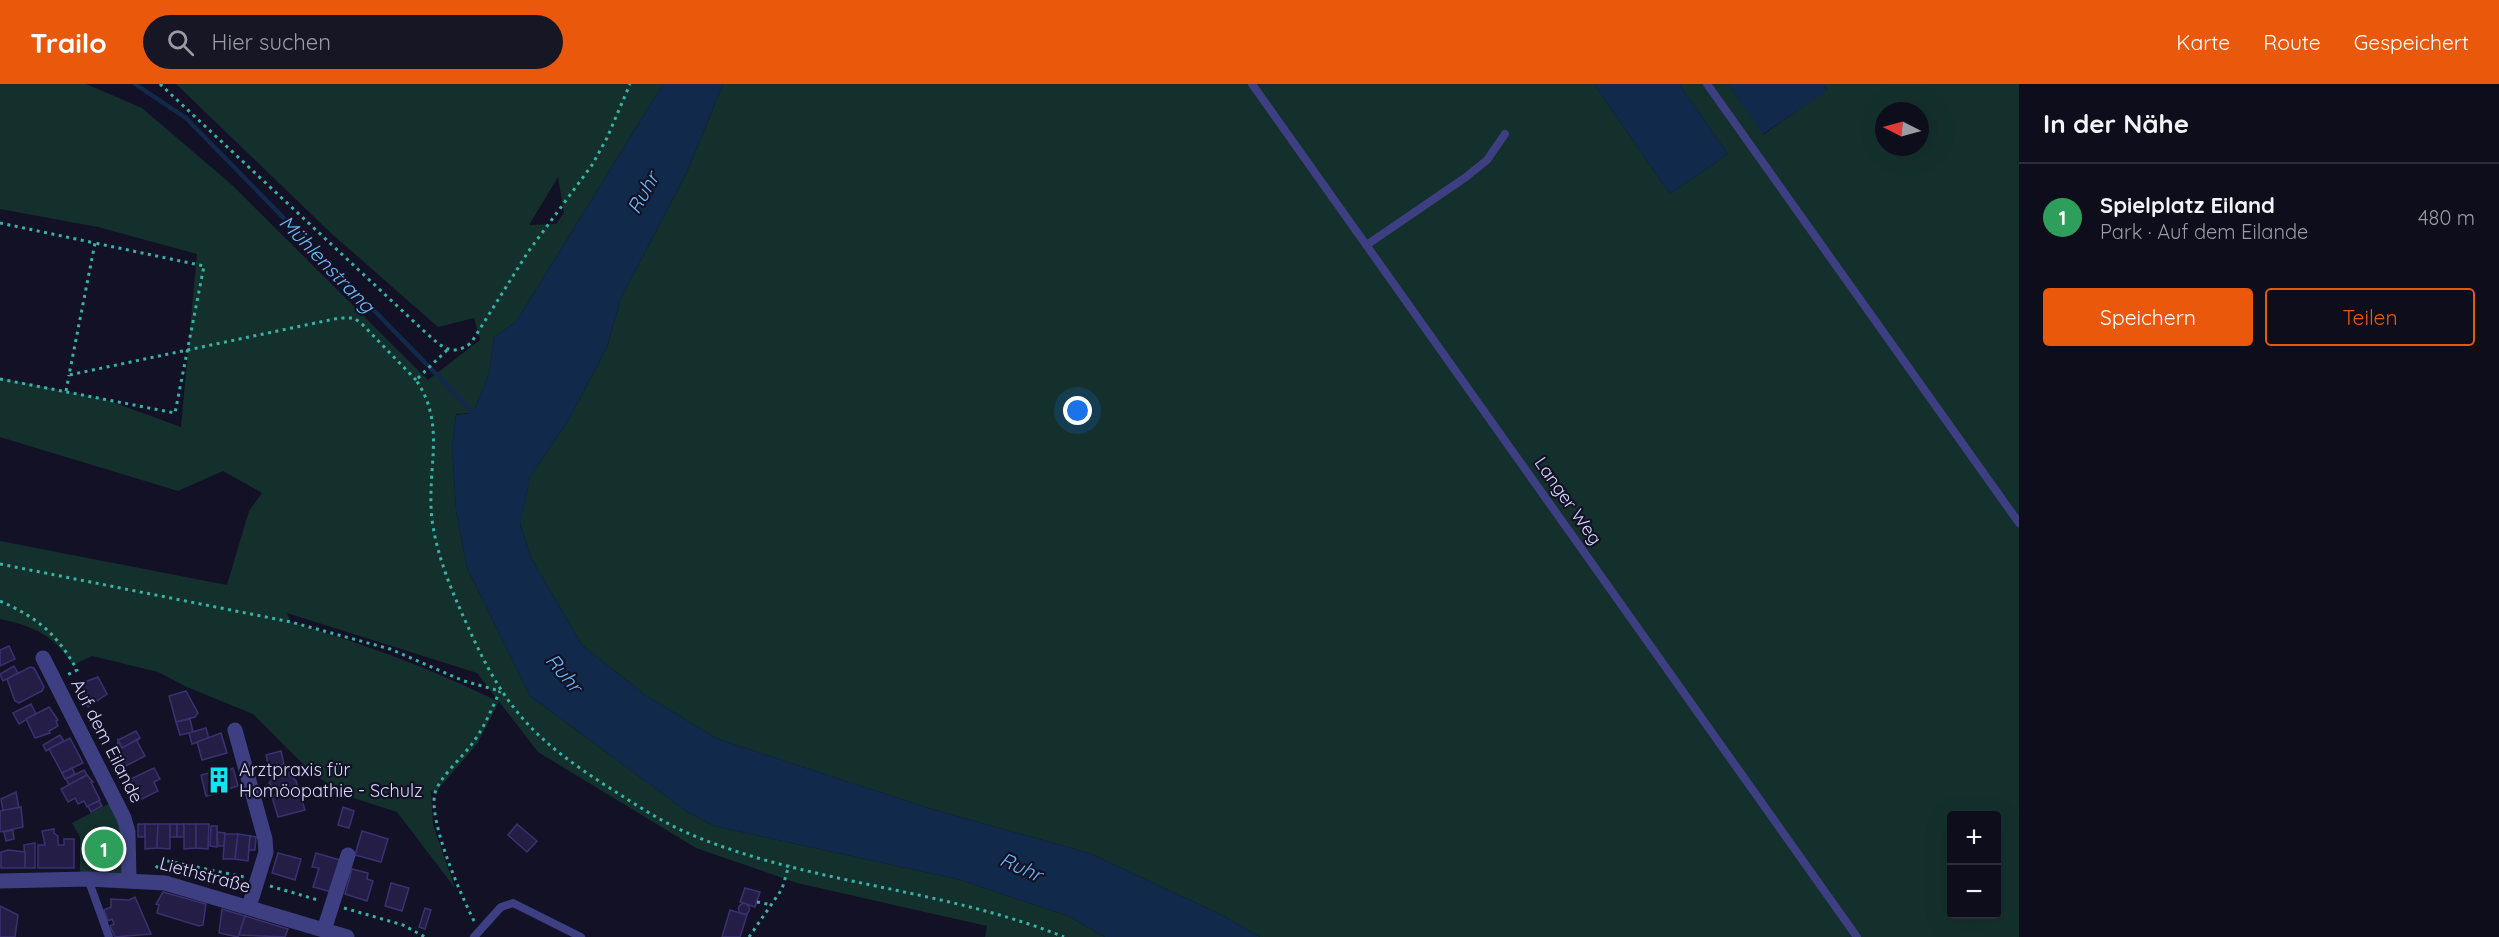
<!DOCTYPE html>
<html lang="de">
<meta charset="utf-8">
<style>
:root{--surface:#0e0d1c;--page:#171625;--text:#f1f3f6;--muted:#9b9ca3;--line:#2e2d3b;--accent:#ea580c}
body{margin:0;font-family:Quicksand,sans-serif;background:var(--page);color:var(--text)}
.controls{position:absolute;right:18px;bottom:18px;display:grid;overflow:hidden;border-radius:6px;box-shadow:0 6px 24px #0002}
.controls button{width:54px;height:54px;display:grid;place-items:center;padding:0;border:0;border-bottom:2px solid var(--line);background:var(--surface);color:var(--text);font:30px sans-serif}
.compass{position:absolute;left:1875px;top:18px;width:54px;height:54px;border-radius:50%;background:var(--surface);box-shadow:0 6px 24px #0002;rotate:276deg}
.you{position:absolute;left:1078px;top:327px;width:21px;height:21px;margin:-15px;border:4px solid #fff;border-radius:50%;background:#1a73e8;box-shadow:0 0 0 9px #1a73e833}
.badge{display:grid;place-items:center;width:39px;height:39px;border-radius:50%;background:var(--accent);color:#fff;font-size:20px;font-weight:700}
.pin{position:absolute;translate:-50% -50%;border:3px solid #fff;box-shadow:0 2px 6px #0006}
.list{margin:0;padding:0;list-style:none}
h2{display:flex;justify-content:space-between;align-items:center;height:78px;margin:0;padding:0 24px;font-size:26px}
h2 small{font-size:20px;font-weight:400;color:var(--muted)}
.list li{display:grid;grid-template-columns:39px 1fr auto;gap:18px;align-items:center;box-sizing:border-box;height:108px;padding:0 24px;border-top:2px solid var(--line)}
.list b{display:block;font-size:22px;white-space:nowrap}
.list p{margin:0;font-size:20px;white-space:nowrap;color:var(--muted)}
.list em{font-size:20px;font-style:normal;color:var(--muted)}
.actions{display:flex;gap:12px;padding:18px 24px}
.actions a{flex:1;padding:14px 0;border:2px solid var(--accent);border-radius:6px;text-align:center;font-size:21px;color:var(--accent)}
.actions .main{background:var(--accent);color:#fff}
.icon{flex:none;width:33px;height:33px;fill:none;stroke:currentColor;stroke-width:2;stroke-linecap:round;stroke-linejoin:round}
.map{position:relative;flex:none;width:2019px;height:853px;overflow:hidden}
header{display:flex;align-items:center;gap:36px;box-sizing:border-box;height:84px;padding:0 30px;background:var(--accent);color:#fff}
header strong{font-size:28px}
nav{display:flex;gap:33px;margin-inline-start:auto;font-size:21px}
.search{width:420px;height:54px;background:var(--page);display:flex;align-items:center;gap:15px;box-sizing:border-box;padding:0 21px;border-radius:33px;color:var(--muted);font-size:22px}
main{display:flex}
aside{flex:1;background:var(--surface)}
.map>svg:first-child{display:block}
.green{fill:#14302d;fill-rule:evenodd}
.water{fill:#11294a}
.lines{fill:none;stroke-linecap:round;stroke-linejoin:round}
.stream{stroke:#11294a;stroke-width:4.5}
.building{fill:#241e46;stroke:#3b3171;stroke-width:1.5}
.path{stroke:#36b3a5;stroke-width:3;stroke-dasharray:3 4.5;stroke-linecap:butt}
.service{stroke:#3e3f82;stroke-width:8}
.minor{stroke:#3e3f82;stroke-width:15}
.labels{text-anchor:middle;stroke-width:4.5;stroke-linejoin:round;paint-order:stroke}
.street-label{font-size:18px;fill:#dad8fd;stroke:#131126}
.poi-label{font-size:18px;fill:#dad8fd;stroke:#131126;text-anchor:start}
.water-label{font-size:20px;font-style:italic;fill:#6bbdf7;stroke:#131126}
</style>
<header>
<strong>Trailo</strong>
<div class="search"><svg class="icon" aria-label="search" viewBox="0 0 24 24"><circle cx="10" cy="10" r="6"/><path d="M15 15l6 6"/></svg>Hier suchen</div>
<nav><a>Karte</a><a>Route</a><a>Gespeichert</a></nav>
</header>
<main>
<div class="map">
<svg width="2019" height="853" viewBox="0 0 2019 853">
<rect width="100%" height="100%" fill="#131126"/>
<g class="green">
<path d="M0 0H86L142 24 232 101 428 296 480 256 474 234 438 243 332 150 176 0H663L516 238 494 253 489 290 473 329 456 330 452 363 456 426 467 484 530 612 686 727 714 742 961 796 1068 832 1105 853H985L987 842 797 799 696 764 538 668 477 589 287 529 291 538C366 561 428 583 499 618L477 660 435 709 431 707 433 741 455 804 397 728 347 712 312 689 253 630 187 603 158 588 92 572 73 581C52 550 36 543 0 535V457L227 501 249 427 262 409 223 387 178 407 0 353V294L104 315 181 343 197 170 98 143 0 125ZM558 93 564 129 556 140 529 141Z"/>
<path d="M723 0H1594L1670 110 1728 70 1679 0H1728L1764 50 1827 5 1823 0H2019V853H1260L1222 831 1089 769 928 724 718 655 645 611 582 561 531 474 520 440 530 393 568 337 607 263 621 214 687 88ZM1884 27H1920V63H1884ZM1952 732H1996V830H1952Z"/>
<polygon points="116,716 129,791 80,789 80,753 72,739"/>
</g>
<g class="water">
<polygon points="663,0 723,0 687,88 621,214 607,263 568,337 530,393 520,441 531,474 582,561 645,611 718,655 928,724 1089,769 1222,831 1260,853 1105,853 1068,832 961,796 714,742 686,727 530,612 467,484 456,426 452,363 456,331 473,329 489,290 494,253 516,238"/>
<polygon points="1594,0 1679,0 1728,70 1670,110"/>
<polygon points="1728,0 1823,0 1827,6 1763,50"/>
</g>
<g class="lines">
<polyline class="stream" points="135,0 186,34 441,295 473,329 474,333"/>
</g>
<g class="building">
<polygon points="9,562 15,575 0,582 0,566"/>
<polygon points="14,582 18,589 3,597 0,590"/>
<polygon points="30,583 34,584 44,603 42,607 19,619 15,617 7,595"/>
<polygon points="98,593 107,610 88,623 77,601"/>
<polygon points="186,607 198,629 195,633 176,638 169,612"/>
<polygon points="31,620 36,630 19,640 13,629"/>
<polygon points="49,623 58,636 56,637 58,642 49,647 50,649 35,654 26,635"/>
<polygon points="190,635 193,648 180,651 176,638"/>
<polygon points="206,644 209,655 192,660 189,649"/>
<polygon points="136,647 140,654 122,664 118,656"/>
<polygon points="221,649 227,669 202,676 197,658"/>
<polygon points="60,651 64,657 46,667 43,661"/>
<polygon points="70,654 83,679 62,689 49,665"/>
<polygon points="140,654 137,657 145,672 120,685 112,669 117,666 118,656 122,664"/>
<polygon points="281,667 284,680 269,684 266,671"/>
<polygon points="72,684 75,690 65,695 62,689"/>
<polygon points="154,684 160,695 154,698 158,707 136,718 126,697"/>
<polygon points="233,684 238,702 228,705 227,700 222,702 223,708 206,712 201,691 218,687 219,691"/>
<polygon points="283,684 296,697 305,726 278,733 272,713 278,708 269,699"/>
<polygon points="84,686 87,691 69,701 66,695"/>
<polygon points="87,691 93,698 91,698 100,716 87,723 84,717 78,720 75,714 68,718 61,705"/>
<polygon points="16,708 19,724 3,727 1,715"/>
<polygon points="99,717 102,722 91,728 88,722"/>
<polygon points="21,723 23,743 0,748 0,727"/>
<polygon points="343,723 354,727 349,744 338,741"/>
<rect x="138" y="740" width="7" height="13"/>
<polygon points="145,740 158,740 157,764 145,765"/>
<polygon points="158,740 170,740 170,765 157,764"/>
<rect x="170" y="740" width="7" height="13"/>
<rect x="177" y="740" width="7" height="13"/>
<polygon points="184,740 196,740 196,764 184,765"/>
<polygon points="196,740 209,740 208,765 196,764"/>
<polygon points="517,740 537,757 527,768 508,751"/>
<polygon points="211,742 217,742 217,763 210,762"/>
<polygon points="54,745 54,749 58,752 58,761 64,761 64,755 74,755 74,784 38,784 38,761 45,761 42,747"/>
<polygon points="13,746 14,755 6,757 4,748"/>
<polygon points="362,747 388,755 381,778 355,771"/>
<polygon points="217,748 225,749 224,762 218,762"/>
<polygon points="225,750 238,750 235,775 223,775"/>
<polygon points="238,750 250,752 248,777 235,775"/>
<polygon points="250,752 256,753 255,766 249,766"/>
<polygon points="35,759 35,784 25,784 24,761"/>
<polygon points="8,766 25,768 25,784 1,784 1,768"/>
<polygon points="278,769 301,775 295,796 272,789"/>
<polygon points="316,769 340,776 332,808 313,803 319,784 312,783"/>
<polygon points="352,785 368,789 367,795 373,797 367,817 345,810"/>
<polygon points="391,799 409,804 402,827 385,822"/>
<polygon points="745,804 760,808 755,823 740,818"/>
<polygon points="163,808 206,820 203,841 199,842 157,829 159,821 156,820"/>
<polygon points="135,813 151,850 115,853 110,842 114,840 112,835 108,837 104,826 111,823 111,815 129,816"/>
<circle cx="744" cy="825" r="5.5"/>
<polygon points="0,822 18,831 15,853 0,853"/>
<polygon points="425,824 431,826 425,845 419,843"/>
<polygon points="222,825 245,832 238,853 219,849"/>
<polygon points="730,826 747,831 740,853 722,853"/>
<polygon points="245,832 288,845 285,853 239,851"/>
</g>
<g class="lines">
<g class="path">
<path d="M160 0 425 248C441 262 451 274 471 259L528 168 592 81 607 54 630 0"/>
<polyline points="0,139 95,159 69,291 339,234 354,234 362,240 416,296"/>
<path d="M447 266 416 296C447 341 426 385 432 436 438 479 457 519 475 558 509 630 539 658 605 701 635 720 664 740 697 753 815 801 946 805 1064 853"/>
<polyline points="0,295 175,329 204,182 95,159"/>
<polyline points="66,307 69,291"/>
<polyline points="0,480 291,538 390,565 464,597 500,607"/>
<path d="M0 517C38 534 57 550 77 586L67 591"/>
<polyline points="156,784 163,776 244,793"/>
<polyline points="270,802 318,816"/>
<polyline points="757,818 772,821"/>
<polyline points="344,824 403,841 425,853"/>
<path d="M474 837C461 811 428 737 435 709 440 692 464 672 474 657 485 642 492 624 500 607"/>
<polyline points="749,853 782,805 789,781"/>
</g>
<g class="service">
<polyline points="1252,0 1857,853"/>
<polyline points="1707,0 2019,439"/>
<polyline points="1368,160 1466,93 1487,76 1505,50"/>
<polyline points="88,795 109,853"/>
<polyline points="474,853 501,823 513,819 581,853"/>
</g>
<g class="minor">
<polyline points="43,574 124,734 128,748 129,796"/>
<polyline points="235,646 265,755 266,768 249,823"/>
<polyline points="0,797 88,795 165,799 347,853"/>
<polyline points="324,846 348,771"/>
</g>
</g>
<defs>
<g id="building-bare" transform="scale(2.07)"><path d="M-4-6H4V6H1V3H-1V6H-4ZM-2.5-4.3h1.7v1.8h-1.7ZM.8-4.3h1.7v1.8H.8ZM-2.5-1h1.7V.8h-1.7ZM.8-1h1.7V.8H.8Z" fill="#0ee6f3" stroke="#131126" stroke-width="2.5" paint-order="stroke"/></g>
</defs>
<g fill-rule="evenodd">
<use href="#building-bare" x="219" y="696"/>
</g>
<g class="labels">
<g class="street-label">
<text transform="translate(1568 417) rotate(55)" y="6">Langer Weg</text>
<text transform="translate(107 657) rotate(63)" y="6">Auf dem Eilande</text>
<text transform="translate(205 791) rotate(15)" y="6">Liethstraße</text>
</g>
<g class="poi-label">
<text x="239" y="692">Arztpraxis für<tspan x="239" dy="21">Homöopathie - Schulz</tspan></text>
</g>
<g class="water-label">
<text transform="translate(643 109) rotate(-61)" y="7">Ruhr</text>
<text transform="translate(327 180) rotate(46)" y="7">Mühlenstrang</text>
<text transform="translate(564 589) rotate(50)" y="7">Ruhr</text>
<text transform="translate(1021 783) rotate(24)" y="7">Ruhr</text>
</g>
</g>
</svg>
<div class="controls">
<button>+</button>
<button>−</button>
</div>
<svg class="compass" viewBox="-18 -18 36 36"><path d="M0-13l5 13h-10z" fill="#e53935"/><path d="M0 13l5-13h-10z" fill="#9b9ca3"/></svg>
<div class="you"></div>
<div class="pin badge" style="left:104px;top:765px;background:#2e9e5b">1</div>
</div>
<aside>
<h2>In der Nähe<small></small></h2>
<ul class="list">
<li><span class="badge" style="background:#2e9e5b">1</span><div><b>Spielplatz Eiland</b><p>Park · Auf dem Eilande</p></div><em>480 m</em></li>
</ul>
<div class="actions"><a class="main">Speichern</a><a>Teilen</a></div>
</aside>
</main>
